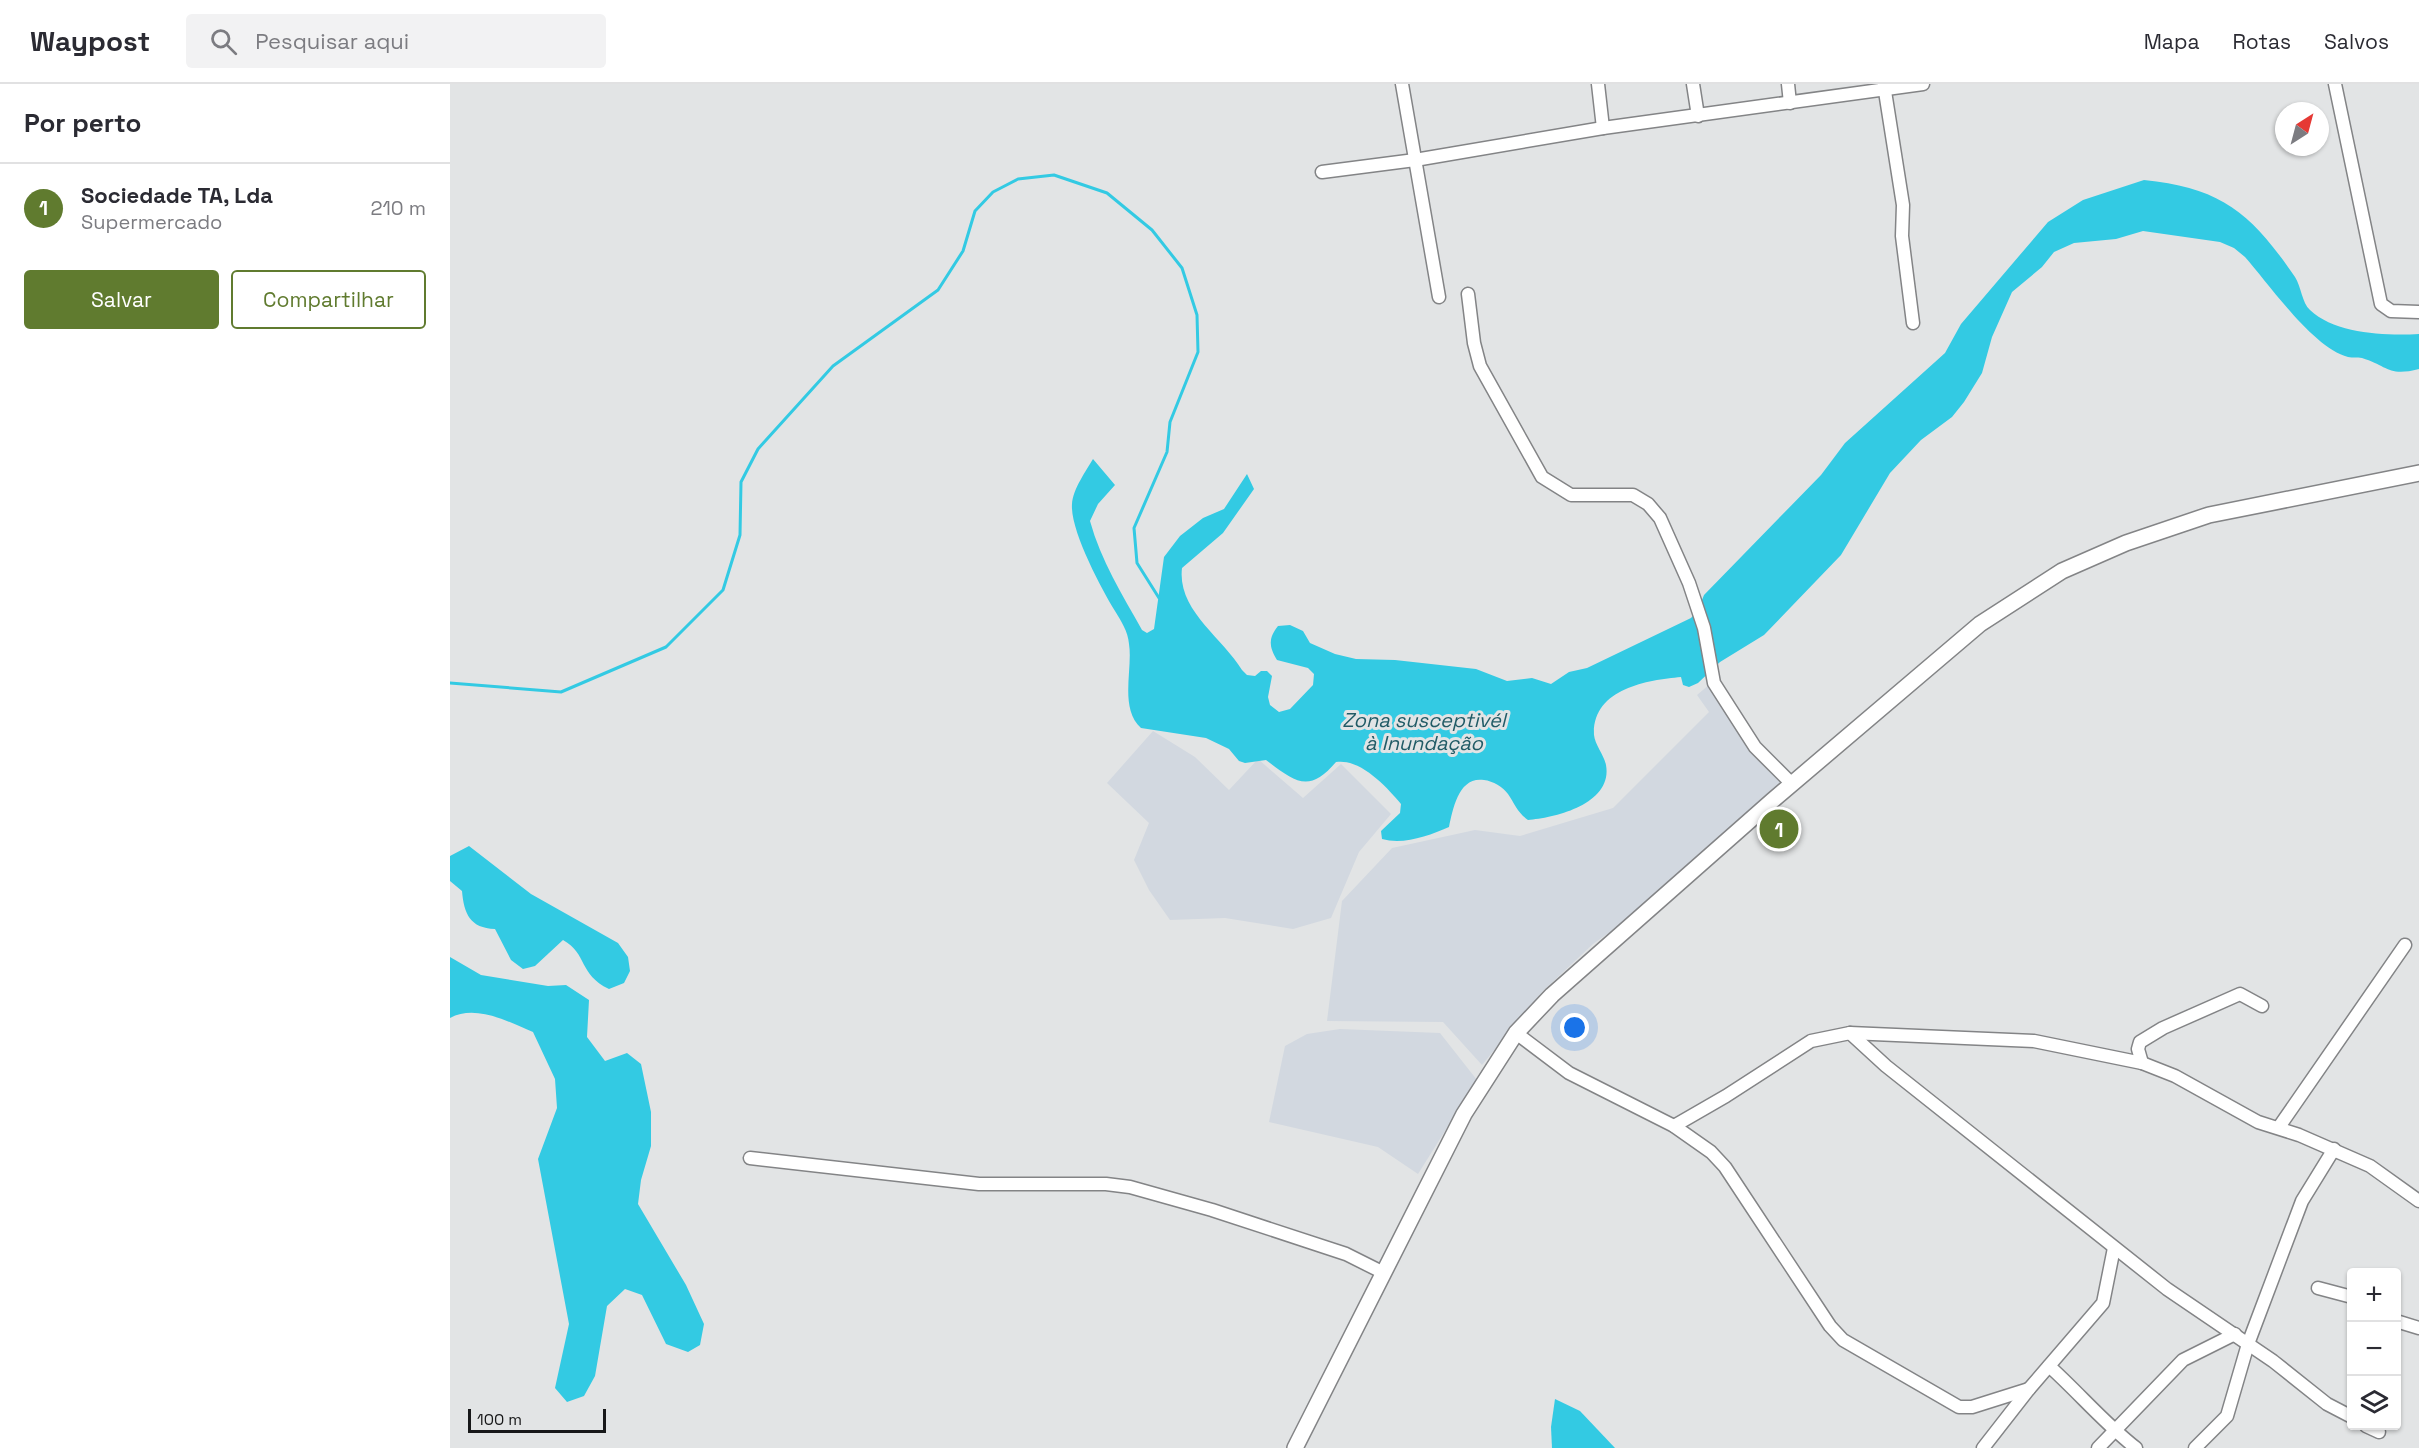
<!DOCTYPE html>
<html lang="pt">
<meta charset="utf-8">
<style>
:root{--surface:#fff;--page:#f2f2f3;--text:#2b2b33;--muted:#7c7c81;--line:#e1e1e2;--accent:#607b2f}
body{margin:0;font-family:"Space Grotesk",sans-serif;background:var(--page);color:var(--text)}
.controls{position:absolute;right:18px;bottom:18px;display:grid;overflow:hidden;border-radius:6px;box-shadow:0 2px 4px #0004}
.controls button{width:54px;height:54px;display:grid;place-items:center;padding:0;border:0;border-bottom:2px solid var(--line);background:var(--surface);color:var(--text);font:30px sans-serif}
.compass{position:absolute;left:1825px;top:18px;width:54px;height:54px;border-radius:50%;background:var(--surface);box-shadow:0 2px 4px #0004;rotate:36deg}
.scale{position:absolute;left:18px;bottom:15px;width:138px;box-sizing:border-box;padding-left:6px;border:3px solid #171819;border-top:0;font-size:16px;line-height:21px;white-space:nowrap;color:#171819;-webkit-text-stroke:4px #e2e4e5;paint-order:stroke}
.you{position:absolute;left:1125px;top:944px;width:21px;height:21px;margin:-15px;border:4px solid #fff;border-radius:50%;background:#1a73e8;box-shadow:0 0 0 9px #1a73e833}
.badge{display:grid;place-items:center;width:39px;height:39px;border-radius:50%;background:var(--accent);color:#fff;font-size:20px;font-weight:700}
.pin{position:absolute;translate:-50% -50%;border:3px solid #fff;box-shadow:0 2px 6px #0006}
.list{margin:0;padding:0;list-style:none}
h2{display:flex;justify-content:space-between;align-items:center;height:78px;margin:0;padding:0 24px;font-size:26px}
h2 small{font-size:20px;font-weight:400;color:var(--muted)}
.list li{display:grid;grid-template-columns:39px 1fr auto;gap:18px;align-items:center;box-sizing:border-box;height:90px;padding:0 24px;border-top:2px solid var(--line)}
.list b{display:block;font-size:22px;white-space:nowrap}
.list p{margin:0;font-size:20px;white-space:nowrap;color:var(--muted)}
.list em{font-size:20px;font-style:normal;color:var(--muted)}
.actions{display:flex;gap:12px;padding:18px 24px}
.actions a{flex:1;padding:14px 0;border:2px solid var(--accent);border-radius:6px;text-align:center;font-size:21px;color:var(--accent)}
.actions .main{background:var(--accent);color:#fff}
.icon{flex:none;width:33px;height:33px;fill:none;stroke:currentColor;stroke-width:2;stroke-linecap:round;stroke-linejoin:round}
.map{position:relative;flex:none;width:1969px;height:1364px;overflow:hidden}
header{display:flex;align-items:center;gap:36px;box-sizing:border-box;height:84px;padding:0 30px;background:var(--surface);border-bottom:2px solid var(--line)}
header strong{font-size:28px}
nav{display:flex;gap:33px;margin-inline-start:auto;font-size:21px}
.search{width:420px;height:54px;background:var(--page);display:flex;align-items:center;gap:15px;box-sizing:border-box;padding:0 21px;border-radius:6px;color:var(--muted);font-size:22px}
main{display:flex}
aside{flex:1;background:var(--surface)}
.map>svg:first-child{display:block}
.built{fill:#d2d8e0}
.water{fill:#33cae3}
.lines{fill:none;stroke-linecap:round;stroke-linejoin:round}
.stream{stroke:#33cae3;stroke-width:3}
.minor-casing{stroke:#838486;stroke-width:15}
.major-casing{stroke:#838486;stroke-width:18}
.minor{stroke:#fff;stroke-width:12}
.major{stroke:#fff;stroke-width:15}
.labels{text-anchor:middle;stroke-width:6;stroke-linejoin:round;paint-order:stroke}
.water-label{font-size:20px;font-style:italic;fill:#215b66;stroke:#e2e4e5}
</style>
<header>
<strong>Waypost</strong>
<div class="search"><svg class="icon" aria-label="search" viewBox="0 0 24 24"><circle cx="10" cy="10" r="6"/><path d="M15 15l6 6"/></svg>Pesquisar aqui</div>
<nav><a>Mapa</a><a>Rotas</a><a>Salvos</a></nav>
</header>
<main>
<aside>
<h2>Por perto<small></small></h2>
<ul class="list">
<li><span class="badge">1</span><div><b>Sociedade TA, Lda</b><p>Supermercado</p></div><em>210 m</em></li>
</ul>
<div class="actions"><a class="main">Salvar</a><a>Compartilhar</a></div>
</aside>
<div class="map">
<svg width="1969" height="1364" viewBox="0 0 1969 1364">
<rect width="100%" height="100%" fill="#e2e4e5"/>
<g class="built">
<polygon points="1260,600 1332,697 1205,816 1143,860 1092,908 1032,981 993,938 877,937 892,817 942,764 1025,746 1070,752 1163,724 1259,628 1247,611"/>
<polygon points="703,647 745,673 779,706 808,675 853,714 891,680 941,730 909,768 881,834 843,845 775,834 720,836 699,806 684,776 699,739 657,699"/>
<polygon points="890,945 990,949 1027,996 968,1090 928,1063 819,1038 835,962 857,950"/>
</g>
<g class="water">
<path d="M1694 96C1772 104 1801 129 1845 193 1851 202 1852 219 1860 226 1885 250 1937 252 1969 250V285C1938 293 1938 282 1912 274 1907 273 1903 274 1898 273 1863 264 1819 200 1795 173L1784 164 1770 158 1693 147 1666 155 1624 159 1604 168 1592 183 1562 208 1542 253 1532 289 1514 318 1502 333 1471 356 1440 389 1391 471 1314 551 1270 578 1248 599 1239 603 1233 601 1231 593C1197 596 1142 605 1144 651 1145 661 1154 671 1156 681 1163 720 1105 734 1078 736 1067 728 1065 720 1058 710 1053 703 1043 697 1034 696 1009 692 1003 724 999 743 979 752 953 761 932 755L931 747 950 729 951 720C937 703 910 674 886 678 859 710 845 698 816 676L795 679 789 677 779 665 756 654 691 644C669 624 683 585 679 560 678 547 671 537 665 527 651 504 620 446 622 420 623 405 636 387 643 375L665 401 648 420 640 437C651 477 672 510 692 546L697 549 704 545 714 473 730 452 753 434 774 425 797 390 804 405 773 449 732 484C727 526 772 553 792 586L797 591 805 592 811 587H817L822 592 818 613 820 621 829 628 840 625 863 601 864 590 858 584 827 576C819 562 818 555 828 542L840 541 853 547 860 559 885 570 906 575 945 576 1026 585 1057 597 1082 594 1101 600 1119 588 1137 584 1241 534 1248 526 1254 511 1371 391 1395 359 1495 269 1511 240 1598 138 1633 116Z"/>
<path d="M19 762 81 810 168 859 178 873 180 887 174 899 159 905C128 890 138 870 113 856L85 882 73 885 61 876 45 845C20 844 14 830 12 807L0 797V772Z"/>
<path d="M0 873 31 891 98 902 116 901 139 916 137 953 155 977 177 969 191 980 201 1028V1062L191 1096 188 1120 236 1201 254 1240 250 1261 238 1268 216 1260 192 1211 175 1205 157 1222 145 1292 134 1312 117 1318 105 1304 119 1240 88 1075 107 1024 105 995 83 948C59 938 26 920 0 934Z"/>
<polygon points="1105,1315 1130,1327 1165,1364 1102,1364 1101,1343"/>
</g>
<g class="lines">
<polyline class="stream" points="0,599 111,608 216,563 273,506 290,451 291,398 308,365 383,282 488,206 513,167 525,127 543,108 568,95 604,91 657,109 702,146 732,184 747,231 748,268 720,338 717,368 684,444 687,479 709,514"/>
<g class="minor-casing">
<g id="minor">
<polyline points="952,0 989,213"/>
<polyline points="1148,0 1153,44"/>
<polyline points="1243,0 1248,32"/>
<polyline points="1338,0 1340,19"/>
<polyline points="1885,0 1931,220 1941,227 1969,228"/>
<polyline points="1434,1 1453,121 1452,152 1463,239"/>
<polyline points="872,88 965,76 1153,44 1473,0"/>
<polyline points="1018,210 1024,259 1030,282 1092,393 1121,411 1183,411 1198,420 1210,434 1239,499 1254,544 1264,599 1305,663 1342,700"/>
<polyline points="1066,949 1119,989 1224,1042 1261,1068 1275,1083 1380,1242 1393,1256 1509,1323 1522,1323 1579,1305"/>
<polyline points="1400,949 1436,982 1717,1205 1823,1277 1877,1320 1902,1333"/>
<polyline points="1692,979 1688,965 1690,958 1713,944 1790,910 1812,922"/>
<polyline points="1224,1042 1276,1012 1361,957 1400,949 1584,957 1692,979 1725,992 1808,1038 1849,1051 1920,1082 1969,1117"/>
<polyline points="1829,1043 1955,861"/>
<polyline points="300,1074 529,1100 656,1100 680,1103 762,1126 896,1170 934,1189"/>
<polyline points="1868,1204 1902,1213"/>
<polyline points="1946,1237 1969,1244"/>
<path d="M1599 1282C1629 1309 1655 1340 1686 1364"/>
<polyline points="1916,1342 1929,1348"/>
<polyline points="1533,1364 1579,1305 1653,1219 1664,1164"/>
<polyline points="1648,1364 1733,1276 1785,1250"/>
<polyline points="1745,1364 1777,1332 1798,1260 1852,1117 1884,1065"/>
</g>
</g>
<g class="major-casing">
<polyline id="major" points="845,1364 1014,1030 1066,949 1102,911 1323,716 1530,540 1612,487 1676,459 1759,431 1969,389"/>
</g>
<use href="#minor" class="minor"/>
<use href="#major" class="major"/>
</g>
<g class="labels">
<g class="water-label">
<text x="974" y="643">Zona susceptivél<tspan x="974" dy="23">à Inundação</tspan></text>
</g>
</g>
</svg>
<div class="controls">
<button>+</button>
<button>−</button>
<button><svg class="icon" aria-label="layers" viewBox="0 0 24 24"><path d="M12 4l9 5-9 5-9-5zM3 14l9 5 9-5"/></svg></button>
</div>
<svg class="compass" viewBox="-18 -18 36 36"><path d="M0-13l5 13h-10z" fill="#e53935"/><path d="M0 13l5-13h-10z" fill="#7c7c81"/></svg>
<div class="scale">100 m</div>
<div class="you"></div>
<div class="pin badge" style="left:1329px;top:745px">1</div>
</div>
</main>
